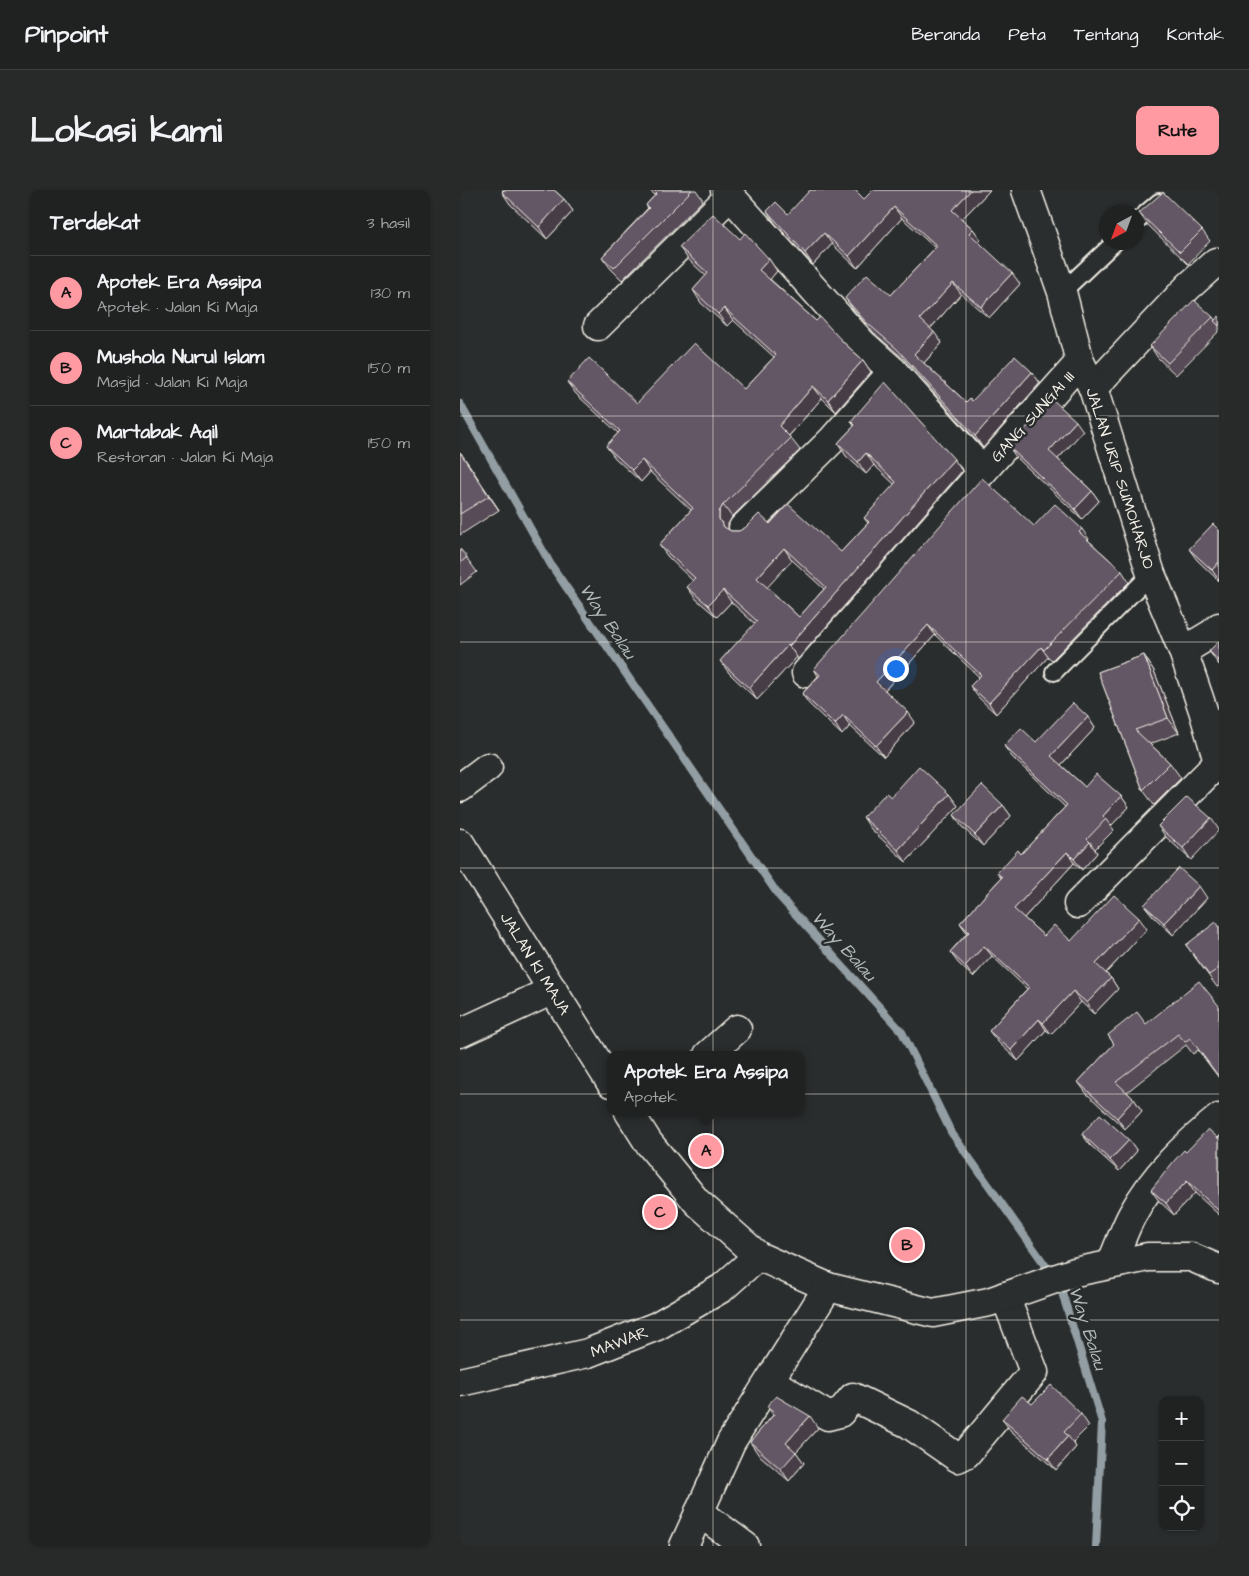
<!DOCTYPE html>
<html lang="id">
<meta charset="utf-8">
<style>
:root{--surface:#202222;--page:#282a2a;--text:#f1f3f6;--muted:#a2a4a5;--line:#3d3f40;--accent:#ff9aa2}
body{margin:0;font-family:"Architects Daughter",sans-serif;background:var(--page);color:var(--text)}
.controls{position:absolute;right:15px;bottom:15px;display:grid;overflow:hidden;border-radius:10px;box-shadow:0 1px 4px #0004}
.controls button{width:45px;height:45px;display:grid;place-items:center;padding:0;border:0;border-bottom:1px solid var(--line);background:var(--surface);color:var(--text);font:25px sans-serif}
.compass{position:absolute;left:639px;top:15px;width:45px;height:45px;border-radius:50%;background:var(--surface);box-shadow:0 1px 4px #0004;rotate:221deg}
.you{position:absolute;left:435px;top:478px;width:18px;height:18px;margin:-12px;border:4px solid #fff;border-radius:50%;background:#1a73e8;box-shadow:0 0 0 8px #1a73e833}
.badge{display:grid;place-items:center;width:32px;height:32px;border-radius:50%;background:var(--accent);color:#111;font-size:16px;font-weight:700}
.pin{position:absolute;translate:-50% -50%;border:2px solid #fff;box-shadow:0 1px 5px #0006}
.popup{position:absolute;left:147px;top:861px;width:198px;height:65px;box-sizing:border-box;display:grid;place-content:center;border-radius:10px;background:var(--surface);filter:drop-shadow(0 1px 4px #0005);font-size:16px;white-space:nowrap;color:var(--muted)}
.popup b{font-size:19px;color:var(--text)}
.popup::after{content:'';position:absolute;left:50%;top:100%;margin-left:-10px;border:10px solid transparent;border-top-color:var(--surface)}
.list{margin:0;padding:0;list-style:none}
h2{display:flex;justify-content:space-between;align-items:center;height:65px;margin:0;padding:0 20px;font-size:21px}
h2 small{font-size:16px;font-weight:400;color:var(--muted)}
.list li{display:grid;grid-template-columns:32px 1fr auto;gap:15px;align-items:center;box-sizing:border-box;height:75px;padding:0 20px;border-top:1px solid var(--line)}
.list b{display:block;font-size:19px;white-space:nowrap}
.list p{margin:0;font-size:16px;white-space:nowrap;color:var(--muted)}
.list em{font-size:16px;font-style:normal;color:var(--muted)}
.icon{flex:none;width:28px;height:28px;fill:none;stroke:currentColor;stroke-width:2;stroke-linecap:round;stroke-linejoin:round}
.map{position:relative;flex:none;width:759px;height:1356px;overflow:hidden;border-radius:10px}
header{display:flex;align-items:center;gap:30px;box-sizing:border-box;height:70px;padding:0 25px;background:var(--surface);border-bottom:1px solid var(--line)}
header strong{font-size:24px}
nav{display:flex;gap:28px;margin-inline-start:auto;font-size:18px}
.intro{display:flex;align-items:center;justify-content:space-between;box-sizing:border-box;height:120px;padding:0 30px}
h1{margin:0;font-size:35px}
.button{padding:12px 22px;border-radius:10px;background:var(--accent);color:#111;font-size:18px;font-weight:700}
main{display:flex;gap:30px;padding:0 30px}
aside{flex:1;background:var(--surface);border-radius:10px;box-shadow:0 1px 4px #0004}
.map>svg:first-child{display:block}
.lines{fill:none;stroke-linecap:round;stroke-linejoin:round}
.stream{stroke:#929ea3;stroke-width:8}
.lane-casing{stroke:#f4f1e8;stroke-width:20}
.street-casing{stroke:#f4f1e8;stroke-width:31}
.secondary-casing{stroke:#f4f1e8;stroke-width:31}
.lane{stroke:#2a2d2e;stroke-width:16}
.street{stroke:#2a2d2e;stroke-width:28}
.secondary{stroke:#2a2d2e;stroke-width:28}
.wall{fill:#564b57;stroke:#f4f1e8;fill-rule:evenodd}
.shaded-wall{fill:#463d47;stroke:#f4f1e8}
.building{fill:#645765;stroke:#f4f1e8;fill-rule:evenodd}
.grid{fill:none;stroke:#f4f1e8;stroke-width:1;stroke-opacity:0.55}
.labels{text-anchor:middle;stroke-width:5;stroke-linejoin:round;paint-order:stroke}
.street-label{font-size:16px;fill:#f4f1e8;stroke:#2a2d2e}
.water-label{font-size:18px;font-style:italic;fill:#b2baba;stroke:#2a2d2e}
</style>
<header>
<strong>Pinpoint</strong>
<nav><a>Beranda</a><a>Peta</a><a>Tentang</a><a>Kontak</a></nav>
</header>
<div class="intro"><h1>Lokasi kami</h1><a class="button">Rute</a></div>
<main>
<aside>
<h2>Terdekat<small>3 hasil</small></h2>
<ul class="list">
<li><span class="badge">A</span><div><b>Apotek Era Assipa</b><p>Apotek · Jalan Ki Maja</p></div><em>130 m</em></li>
<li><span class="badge">B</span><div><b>Mushola Nurul Islam</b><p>Masjid · Jalan Ki Maja</p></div><em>150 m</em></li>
<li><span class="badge">C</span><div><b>Martabak Aqil</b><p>Restoran · Jalan Ki Maja</p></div><em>150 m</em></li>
</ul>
</aside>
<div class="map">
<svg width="759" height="1356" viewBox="0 0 759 1356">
<rect width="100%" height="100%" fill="#2a2d2e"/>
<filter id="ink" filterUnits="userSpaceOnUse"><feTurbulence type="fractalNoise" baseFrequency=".02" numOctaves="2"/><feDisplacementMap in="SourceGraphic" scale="10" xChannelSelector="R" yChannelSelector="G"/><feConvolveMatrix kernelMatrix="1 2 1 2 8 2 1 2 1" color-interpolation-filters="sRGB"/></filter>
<g filter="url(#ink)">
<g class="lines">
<polyline class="stream" points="0,214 91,375 319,706 442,842 491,942 600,1096 642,1232 636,1356"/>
<g class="lane-casing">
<g id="lane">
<polyline points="676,32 699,12"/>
<polyline points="602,102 655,52"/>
<polyline points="594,482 691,384"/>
</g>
</g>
<g class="street-casing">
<g id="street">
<polyline points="265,0 403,154 433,181 523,281"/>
<polyline points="138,136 270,6"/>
<polyline points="633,198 728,97 756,72 759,72"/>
<polyline points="283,338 372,250 433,181"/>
<polyline points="723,461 753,443 759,437"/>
<polyline points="346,483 523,281 620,172"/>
<polyline points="0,598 28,577"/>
<polyline points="618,714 758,573"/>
<polyline points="0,843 93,800"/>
<polyline points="248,865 277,839"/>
<path d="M651 1074C658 1058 664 1040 672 1025 694 985 724 956 759 928"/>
<polyline points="310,1191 368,1226 380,1223 393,1207 449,1234 498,1268 506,1264 574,1182 545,1106"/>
<polyline points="0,1192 128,1163 197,1136 262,1098 298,1066"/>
<polyline points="239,1322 285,1356"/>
</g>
</g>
<g class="secondary-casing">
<g id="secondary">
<polyline points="566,0 602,102 620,172 633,198 691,384 723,461 743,520 759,575"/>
<polyline points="0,653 151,893"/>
<polyline points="169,922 188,952 237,1012 298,1066 368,1097 473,1123 529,1112 615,1082 688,1067 731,1067 759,1079"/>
<polyline points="224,1356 271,1252 368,1097"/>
</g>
</g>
<use href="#lane" class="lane"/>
<use href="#street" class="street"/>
<use href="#secondary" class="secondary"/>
</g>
<g class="wall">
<polygon points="42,0 94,0 104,9 113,21 87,49 50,14 42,2 43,1"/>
<polygon points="189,0 236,0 243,10 162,90 151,79 142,67 188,18 186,15 195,5"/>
<polygon points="413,0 530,0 502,29 513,39 521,50 519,52 560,94 529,128 501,104 470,139 482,153 464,173 506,212 512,211 572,182 580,193 523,258 445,170 414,143 393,119 385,108 431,105 475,58 442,28 397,78 372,54 353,75 315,33 307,21 328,24 404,9"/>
<polygon points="679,23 742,40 750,51 728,74 688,35"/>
<path d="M280 49 309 69 317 81 310 89 356 131 383 152 403 170 411 182 376 222 362 208 329 246 340 260 272 327 268 334V339L271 341H279L310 334 381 362 408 333 404 328 435 295 414 275 406 284 386 266 378 253 394 236 391 231 502 281 338 469 337 467 297 510 269 483 260 471 295 434 271 412 257 427 236 409 227 397 233 391 208 367 199 355 231 320 190 282 181 292 155 268 146 256 158 243 116 204 107 192 177 213 284 199 314 167 273 130 267 136 241 113 233 100 246 86 228 69 219 57ZM332 370 364 399 339 427 307 397Z"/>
<polygon points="759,126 759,141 716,185 698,168 690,156 753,127 755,130"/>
<polygon points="623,241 598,269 632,301 639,311 622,329 556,267 549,257"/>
<polygon points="0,262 39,320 0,345"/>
<polygon points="574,336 629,349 628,350 662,381 669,392 592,470 588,467 536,524 518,507 510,496 519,487 475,445 425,500 455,532 424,567 390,536 382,545 349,514 342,504 358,486 354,479"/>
<polygon points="759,340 759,391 737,370 729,359"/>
<polygon points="0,359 17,382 0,395"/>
<polygon points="759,451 759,475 749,461"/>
<polygon points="684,465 694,481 719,543 690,554 710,573 721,588 694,615 683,600 638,482"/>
<polygon points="628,527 635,538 601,575 625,597 661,606 669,617 651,636 654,640 635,659 637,663 622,680 614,673 564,728 584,746 611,751 687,739 646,783 651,788 658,799 634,824 621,812 591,844 586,840 558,871 537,851 529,841 567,799 532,766 513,787 498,773 490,762 507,743 500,733 541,688 537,683 561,664 605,617 552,567 544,556 576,552"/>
<polygon points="489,604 498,616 446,672 411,639 403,627 431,607"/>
<polygon points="727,607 731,670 706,647 698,636"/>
<polygon points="543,615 551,626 523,656 502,637 494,625"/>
<polygon points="747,708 713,745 693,726 684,715"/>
<polygon points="759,736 759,796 757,797 726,755"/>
<polygon points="759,816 759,888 738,860 733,864 726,855 667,902 674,909 682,921 665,939 627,904 618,892 654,854 648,845 686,834"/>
<polygon points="622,944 669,950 677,961 659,981 630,955"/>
<polygon points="759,949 759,1025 735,1003 714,1025 699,1011 691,1000 726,962"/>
<polygon points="572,1214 621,1224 629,1236 613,1252 616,1257 596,1280 550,1240 542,1229"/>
<polygon points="307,1216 358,1238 336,1262 344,1273 329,1291 298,1264 290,1252 313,1225"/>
</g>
<g class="shaded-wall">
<polygon points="511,0 530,0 500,31 492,20"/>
<polygon points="104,9 113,21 87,49 79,37"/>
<polygon points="434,17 442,28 397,78 389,66"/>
<polygon points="513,39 521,50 517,54 509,43"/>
<polygon points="364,43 372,54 353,75 345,63"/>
<polygon points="309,69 317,81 308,92 299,80"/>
<polygon points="552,83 560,94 529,128 521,117"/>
<polygon points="493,93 501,104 468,141 460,129"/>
<polygon points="264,118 273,130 267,136 258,124"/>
<polygon points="474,142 482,153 462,175 454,164"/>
<polygon points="403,170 411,182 376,222 368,210"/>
<polygon points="572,182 580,193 523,258 515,246"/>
<polygon points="353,196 362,208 327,248 319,236"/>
<polygon points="616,231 623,241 596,271 589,261"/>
<polygon points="0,262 10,276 39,320 29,306"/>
<polygon points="406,263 414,275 406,284 398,272"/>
<polygon points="494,269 502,281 338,469 329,456"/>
<polygon points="182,270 190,282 181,292 172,280"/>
<polygon points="632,301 639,311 622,329 615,319"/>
<polygon points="263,315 272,327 268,334 268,341 264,337 259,329 259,322"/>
<polygon points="622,339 629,349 626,352 619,342"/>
<polygon points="324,358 332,370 305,400 297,388"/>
<polygon points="759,372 759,390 752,380"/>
<polygon points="263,400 271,412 257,427 248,415"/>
<polygon points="468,435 475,445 423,502 416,492"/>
<polygon points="328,455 337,467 297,510 289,498"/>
<polygon points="581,457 588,467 536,524 529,513"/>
<polygon points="684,465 694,481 719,543 708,528"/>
<polygon points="448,522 455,532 424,567 416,556"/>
<polygon points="383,525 390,536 382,545 375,534"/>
<polygon points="628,527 635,538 599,577 591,566"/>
<polygon points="489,604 498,616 446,672 438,660"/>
<polygon points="661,606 669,617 651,636 643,626"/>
<polygon points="543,615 551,626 523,656 515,645"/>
<polygon points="751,628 759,640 731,670 723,658"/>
<polygon points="630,652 637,663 622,680 614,669"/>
<polygon points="607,662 614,673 562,730 554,719"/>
<polygon points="739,696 747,708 713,745 704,733"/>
<polygon points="679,728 687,739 644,785 636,774"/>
<polygon points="524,756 532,766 513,787 505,776"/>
<polygon points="651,788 658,799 634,824 627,813"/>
<polygon points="613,801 621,812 591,844 583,833"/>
<polygon points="579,829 586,840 558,871 551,860"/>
<polygon points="674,909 682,921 665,939 657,928"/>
<polygon points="669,950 677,961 659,981 650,970"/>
<polygon points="727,991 735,1003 714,1025 706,1013"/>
<polygon points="350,1226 358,1238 336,1262 344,1273 329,1291 321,1279 326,1253"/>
<polygon points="608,1246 616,1257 596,1280 588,1269"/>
</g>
<g class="building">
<polygon points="44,0 94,0 104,9 79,37 42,2"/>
<polygon points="194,0 232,0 154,78 142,67 189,18 186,15 197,3"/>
<polygon points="350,0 395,0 404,9 413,0 511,0 492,20 513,39 509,43 552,83 521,117 493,93 460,129 474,142 454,164 506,212 510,208 512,211 555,166 572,182 515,246 437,159 406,132 385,108 407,84 431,105 477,56 434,17 389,66 364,43 345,63 307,21 316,12 328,24"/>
<polygon points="703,2 742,40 720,62 679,23"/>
<path d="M253 24 280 49 285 43 309 69 299 80 356 131 360 127 383 152 403 170 368 210 353 196 319 236 331 248 263 315 259 322V329L264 337 271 341H279L286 337 299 324 310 334 328 314 381 362 409 332 404 328 436 292 406 263 398 272 378 253 395 235 391 231 425 192 494 269 329 456 328 455 289 498 260 471 297 431 263 400 248 415 227 397 235 388 199 355 233 318 182 270 172 280 146 256 160 241 107 192 129 168 177 213 234 153 284 199 316 165 264 118 258 124 233 100 248 83 219 57ZM324 358 366 397 339 427 297 388Z"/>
<polygon points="734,110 753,127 708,173 690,156"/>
<polygon points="759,126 759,136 754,131"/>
<polygon points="592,209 616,231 589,261 632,301 615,319 549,257"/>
<polygon points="0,262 29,306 0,324"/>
<polygon points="522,288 574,336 595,314 622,339 619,342 662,381 584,460 581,457 529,513 510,496 521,485 468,435 416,492 448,522 416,556 383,525 375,534 342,504 360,485 354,479"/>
<polygon points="753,334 759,340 759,372 752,380 729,359"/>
<polygon points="0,359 7,367 0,373"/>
<polygon points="759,451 759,471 749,461"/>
<polygon points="684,465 708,528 675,540 710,573 683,600 638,482"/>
<polygon points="613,513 628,527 591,566 625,597 636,584 661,606 643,626 646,629 627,649 630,652 614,669 607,662 554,719 584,746 594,735 611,751 654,705 679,728 636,774 651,788 627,813 613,801 583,833 579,829 551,860 529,841 569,797 524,756 505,776 490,762 509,742 500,733 542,687 537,683 558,660 561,664 607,615 544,556 561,538 576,552"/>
<polygon points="459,576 489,604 438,660 403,627 426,603 431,607"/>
<polygon points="522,595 543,615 515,645 494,625"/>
<polygon points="727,607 751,628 723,658 698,636"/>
<polygon points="719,678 739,696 704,733 684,715"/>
<polygon points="756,732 759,736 759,778 749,785 726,755"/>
<polygon points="739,791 759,816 759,887 730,848 725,852 718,844 656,892 674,909 657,928 618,892 654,854 648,845 677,822 686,834"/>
<polygon points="640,924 669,950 650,970 622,944"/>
<polygon points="748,939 759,949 759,1021 727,991 706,1013 691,1000 714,971 724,960 726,962"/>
<polygon points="591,1195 621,1224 604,1242 608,1246 588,1269 542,1229 562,1206 572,1214"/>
<polygon points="316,1206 350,1226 326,1253 336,1262 321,1279 290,1252 315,1223 307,1216"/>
</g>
</g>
<path class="grid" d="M253 0V1356M506 0V1356M0 226H759M0 452H759M0 678H759M0 904H759M0 1130H759"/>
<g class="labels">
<g class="street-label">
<text transform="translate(572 226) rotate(-48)" y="6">GANG SUNGAI III</text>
<text transform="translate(661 288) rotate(72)" y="6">JALAN URIP SUMOHARJO</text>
<text transform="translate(76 773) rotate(58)" y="6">JALAN KI MAJA</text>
<text transform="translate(159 1151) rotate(-21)" y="6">MAWAR</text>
</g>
<g class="water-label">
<text transform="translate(148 431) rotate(56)" y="6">Way Balau</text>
<text transform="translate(384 756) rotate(48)" y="6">Way Balau</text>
<text transform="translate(628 1138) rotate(72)" y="6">Way Balau</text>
</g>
</g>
</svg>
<div class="controls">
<button>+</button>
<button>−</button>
<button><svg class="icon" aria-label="locate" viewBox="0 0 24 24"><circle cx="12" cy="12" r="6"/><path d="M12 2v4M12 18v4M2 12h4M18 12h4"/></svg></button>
</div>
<svg class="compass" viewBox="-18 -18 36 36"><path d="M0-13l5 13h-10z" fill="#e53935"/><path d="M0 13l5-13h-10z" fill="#a2a4a5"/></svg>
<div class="you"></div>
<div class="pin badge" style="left:246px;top:961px">A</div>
<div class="popup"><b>Apotek Era Assipa</b>Apotek</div>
<div class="pin badge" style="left:447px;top:1055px">B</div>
<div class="pin badge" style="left:200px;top:1022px">C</div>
</div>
</main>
